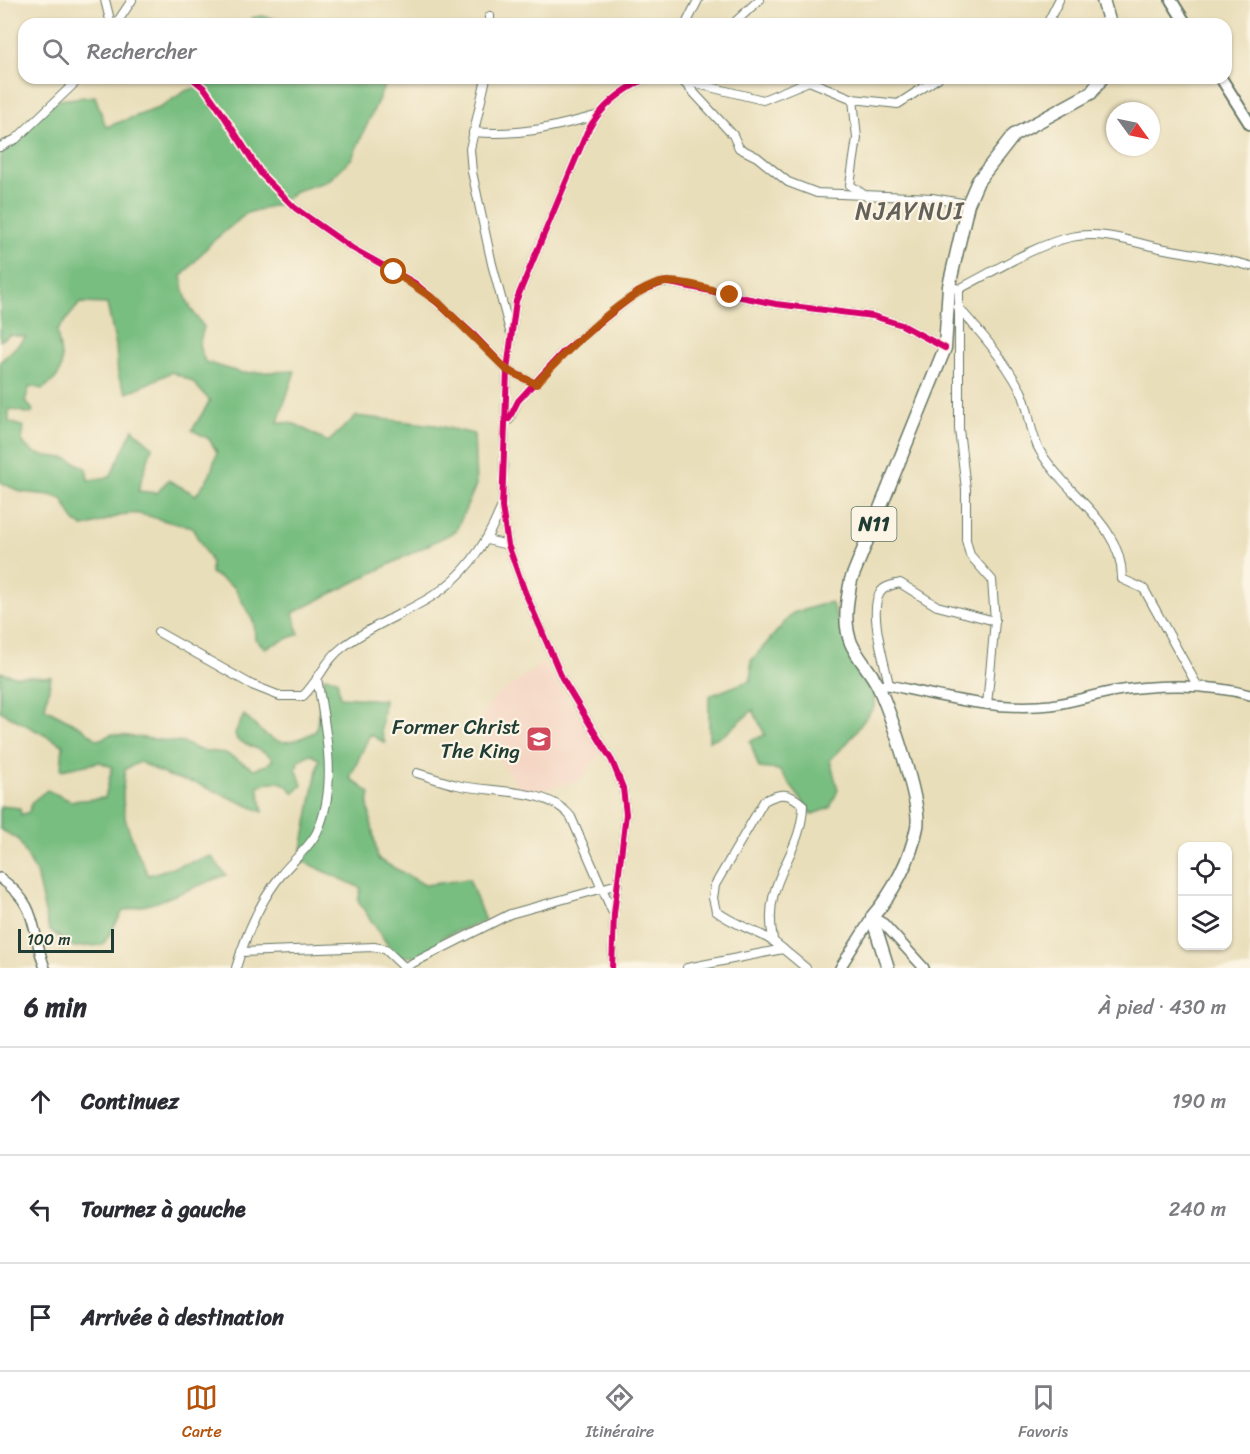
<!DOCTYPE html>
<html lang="fr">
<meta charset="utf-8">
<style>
:root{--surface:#fff;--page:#f2f2f3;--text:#2b2b33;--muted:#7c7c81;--line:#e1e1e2;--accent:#b45309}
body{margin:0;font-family:Sriracha,sans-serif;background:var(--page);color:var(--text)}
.controls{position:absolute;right:18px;bottom:18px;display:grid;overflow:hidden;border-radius:12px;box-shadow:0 2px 4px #0004}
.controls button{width:54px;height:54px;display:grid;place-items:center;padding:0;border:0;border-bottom:2px solid var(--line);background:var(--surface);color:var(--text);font:30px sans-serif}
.compass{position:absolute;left:1106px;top:102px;width:54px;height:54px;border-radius:50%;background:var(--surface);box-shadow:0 2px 4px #0004;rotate:123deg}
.scale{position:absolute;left:18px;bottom:15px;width:96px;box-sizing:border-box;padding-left:6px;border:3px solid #1f3d34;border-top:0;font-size:16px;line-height:21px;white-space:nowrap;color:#1f3d34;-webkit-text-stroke:4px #fcf5e5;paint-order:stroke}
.stop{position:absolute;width:18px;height:18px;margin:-14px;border:4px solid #b45309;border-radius:50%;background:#fff}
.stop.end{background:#b45309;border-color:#fff;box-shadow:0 2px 6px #0008}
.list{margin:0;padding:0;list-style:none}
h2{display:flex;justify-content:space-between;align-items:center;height:78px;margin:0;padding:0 24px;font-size:26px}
h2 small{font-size:20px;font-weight:400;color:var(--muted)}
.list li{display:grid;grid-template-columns:39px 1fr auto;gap:18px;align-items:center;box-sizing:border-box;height:108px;padding:0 24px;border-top:2px solid var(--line)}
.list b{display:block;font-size:22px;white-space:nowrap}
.list em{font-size:20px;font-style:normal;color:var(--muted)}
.icon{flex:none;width:33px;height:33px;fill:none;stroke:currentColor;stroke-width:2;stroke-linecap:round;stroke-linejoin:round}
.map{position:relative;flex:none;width:1250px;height:968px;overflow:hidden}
.search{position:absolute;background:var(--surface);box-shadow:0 2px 4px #0004;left:18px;right:18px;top:18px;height:66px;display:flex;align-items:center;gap:15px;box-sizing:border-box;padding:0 21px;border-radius:18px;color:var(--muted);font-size:22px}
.sheet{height:402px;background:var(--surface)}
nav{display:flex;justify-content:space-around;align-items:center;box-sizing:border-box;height:84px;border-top:2px solid var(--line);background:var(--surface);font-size:16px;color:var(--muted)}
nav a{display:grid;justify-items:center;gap:3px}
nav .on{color:var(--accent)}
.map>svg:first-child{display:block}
.built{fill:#f4d3c1}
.forest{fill:#79be81;stroke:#4c7e5a;stroke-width:1.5;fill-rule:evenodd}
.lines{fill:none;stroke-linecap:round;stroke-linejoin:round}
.minor-casing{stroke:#667563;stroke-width:10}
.tertiary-casing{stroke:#667563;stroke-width:12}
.secondary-casing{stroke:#667563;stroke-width:14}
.trunk-casing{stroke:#667563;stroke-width:15}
.minor{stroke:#fff;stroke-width:8}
.tertiary{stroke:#fff;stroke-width:9}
.secondary{stroke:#fff;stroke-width:10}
.trunk{stroke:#fff;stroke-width:12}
.cycleway-casing{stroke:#fcf5e5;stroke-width:10}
.cycleway{stroke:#d6006c;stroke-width:6}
.route{stroke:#b45309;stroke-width:8}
.labels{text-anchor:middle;stroke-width:4.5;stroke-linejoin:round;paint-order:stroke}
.shield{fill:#fcf5e5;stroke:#617469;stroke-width:1.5}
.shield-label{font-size:20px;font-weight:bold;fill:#1f3d34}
.poi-label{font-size:21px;fill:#1f3d34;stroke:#fcf5e5;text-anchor:end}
.quarter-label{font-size:24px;letter-spacing:1.5px;fill:#64615a;stroke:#fcf5e5}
</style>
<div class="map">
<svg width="1250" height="968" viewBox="0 0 1250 968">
<rect width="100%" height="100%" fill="#fcf5e5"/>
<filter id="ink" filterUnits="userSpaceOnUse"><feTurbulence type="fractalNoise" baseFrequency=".0167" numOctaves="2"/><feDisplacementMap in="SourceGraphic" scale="12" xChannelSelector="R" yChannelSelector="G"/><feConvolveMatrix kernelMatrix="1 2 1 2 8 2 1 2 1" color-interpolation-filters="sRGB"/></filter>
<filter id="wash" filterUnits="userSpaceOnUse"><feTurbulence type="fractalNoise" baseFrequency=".008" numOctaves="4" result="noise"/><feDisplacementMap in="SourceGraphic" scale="24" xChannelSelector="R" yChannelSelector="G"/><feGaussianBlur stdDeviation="1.35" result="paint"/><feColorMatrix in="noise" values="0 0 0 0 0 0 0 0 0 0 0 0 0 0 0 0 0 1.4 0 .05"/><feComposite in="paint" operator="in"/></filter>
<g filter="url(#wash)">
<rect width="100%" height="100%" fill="#e9deba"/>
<polygon class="built" points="543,663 602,751 579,781 534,792 518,786 476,727 495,697"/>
<g class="forest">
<polygon points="262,16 296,24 248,24 252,18"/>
<path d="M212 78H388L352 158 328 181 296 191 280 204 247 213 211 243 182 276C183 297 191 311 204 327L199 345 205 362 242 373 295 371 278 422 295 424 328 442 356 416 435 425 474 434 476 485 456 531 293 613 299 634 265 648 255 639 254 623 234 587 211 573V562L191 526C172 526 144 511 127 514 113 517 98 524 83 527L75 522 62 499 50 495 21 492 0 482V362L26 337 10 335 0 341V154L48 101 95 96 106 127 161 107 185 91 207 85ZM80 303 107 304 116 346 118 376 127 393 172 372 192 381 210 401 192 430 209 439 217 452 210 475 196 495 168 480 157 493 138 491 152 447 133 429 110 477 88 480 86 468C80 465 74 461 68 459 49 454 35 460 22 441L24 427 9 422V409L31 414 33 410 25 401 30 386 42 389C71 373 60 357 57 331Z"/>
<polygon points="831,602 852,657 874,694 874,707 848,742 830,760 838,790 830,808 812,814 779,770 759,768 750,741 765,735 753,710 725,734 709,741 709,696 751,680 751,661 793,613"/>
<path d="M0 672 15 676 51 677 45 708 81 727 98 740 112 734 184 743 199 750 225 753 254 769 267 765 273 759 266 753 237 740 235 733 244 715C272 743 280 750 316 731L324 677 337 679 340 697 384 700 381 730 385 743 370 734 350 778 370 793 368 805 378 859 425 885 469 879 485 921 444 936 428 956 396 957 358 901 361 888 300 860 319 759 310 754 299 760 296 768 302 785 294 793C283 779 274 780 258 786L263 812 198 784 168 776 140 762 125 769C118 817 129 832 148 875L211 856 226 875 157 902 123 911 103 945 74 947 49 930 36 873 18 839 0 829V806L20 808 21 815 29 812 32 802 47 790 71 801 105 798 112 767 100 762 61 770 63 745 0 711Z"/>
</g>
</g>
<g filter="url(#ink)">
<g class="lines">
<g class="minor-casing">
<g id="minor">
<polyline points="105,0 111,24"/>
<polyline points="116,24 132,0"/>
<polyline points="490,24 490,16"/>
<polyline points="686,24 698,0"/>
<polyline points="733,24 759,0"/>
<polyline points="1047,24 1059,0"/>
<polyline points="192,78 205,89 222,113 262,175 295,208 352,248 415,283 475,336 507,370 536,384"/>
<polyline points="486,78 470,149 472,172 492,264 510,331"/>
<polyline points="683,81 733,135 739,148 757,157 788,182 817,193 932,198 968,204"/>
<polyline points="685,81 763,100 809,81 853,99 898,104 938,78"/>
<polyline points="853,99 857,138 850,185 866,196"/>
<path d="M473 132C518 136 551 128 595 116"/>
<polyline points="0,147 16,139 80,78"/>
<path d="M955 288 959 289C995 271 1032 246 1071 237 1104 230 1133 243 1165 249 1194 254 1222 258 1250 266"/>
<polyline points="959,289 959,429 966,489 966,540 970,555 992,580 995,621 987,705"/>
<path d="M958 307C981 333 1004 359 1021 391 1030 409 1029 433 1040 451 1065 494 1123 524 1122 579L1144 589 1198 687"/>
<polyline points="509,420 518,401 563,352 638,292 665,282 776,304 873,316 902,325 945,348"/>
<polyline points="487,540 508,545"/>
<path d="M158 632 252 685 280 696H303C319 681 325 660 343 647 370 626 402 615 431 597 464 577 487 543 501 508"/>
<path d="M889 685C885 663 868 611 880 593 884 586 893 585 900 583L937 606 995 621"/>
<path d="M417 773C430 777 444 782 457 785 491 793 548 787 571 817L612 911"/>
<path d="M773 939C761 879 802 857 803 805 789 792 780 792 764 801L715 885 713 898 716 911C738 928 765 932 783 949"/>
<polyline points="241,952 374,947 385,949 404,967"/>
<path d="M236 968C246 934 259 902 282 874 292 861 310 847 317 832 339 786 325 725 317 678"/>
<polyline points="403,968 510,914 618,884"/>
<path d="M612 968 614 914 626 814 623 788 612 761 562 678 525 592 508 545 502 507 507 370 516 301 587 132C601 106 620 92 646 78"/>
<polyline points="687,968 783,949 806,968"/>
</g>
</g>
<g class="tertiary-casing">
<g id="tertiary">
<path d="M878 686 889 685C943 697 996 711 1051 705 1071 702 1090 696 1110 692 1154 684 1207 683 1250 695"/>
<path d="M0 878C40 907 30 928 45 968"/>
<polyline points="840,968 872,917 884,924 924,968"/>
</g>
</g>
<g class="secondary-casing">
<g id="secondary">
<polyline points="1171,0 1186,24"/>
<polyline points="1221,78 1250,124"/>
</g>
</g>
<g class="trunk-casing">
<g id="trunk">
<polyline points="1103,0 1110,24"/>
<path d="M888 968 872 917C893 893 911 859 917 827 922 804 889 710 878 686 871 671 858 659 851 643 843 624 847 600 851 580L945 348 949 286 968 204 978 181 1014 135 1091 93 1102 78"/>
</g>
</g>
<use href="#minor" class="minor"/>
<use href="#tertiary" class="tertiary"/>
<use href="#secondary" class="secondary"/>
<use href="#trunk" class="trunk"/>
<g class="cycleway-casing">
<g id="cycleway">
<polyline points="192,78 205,89 222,113 262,175 295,208 352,248 415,283 475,336 507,370 536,384"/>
<polyline points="509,419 518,401 563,352 638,292 665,282 776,304 873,316 902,325 945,348"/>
<path d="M612 968 614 914 626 814 623 788 612 761 562 678 525 592 508 545 502 507 507 370 516 301 587 132C601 106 620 92 646 78"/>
</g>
</g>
<use href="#cycleway" class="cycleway"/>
</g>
</g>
<g class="lines" filter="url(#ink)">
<path class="route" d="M394 272 438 302 507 370 536 384C559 358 632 284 666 282 687 281 710 290 730 295"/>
</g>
<defs>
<g id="school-square" transform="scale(1.35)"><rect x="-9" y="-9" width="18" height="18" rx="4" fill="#d1495b" stroke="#fcf5e5"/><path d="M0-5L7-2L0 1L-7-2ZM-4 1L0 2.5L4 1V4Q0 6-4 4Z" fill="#fff"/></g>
</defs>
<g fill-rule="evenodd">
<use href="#school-square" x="539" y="739"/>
</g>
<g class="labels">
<rect class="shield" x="851.5" y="507" width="45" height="34" rx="4.5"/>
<g class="shield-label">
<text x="874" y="531">N11</text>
</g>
<g class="poi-label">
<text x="520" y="734">Former Christ<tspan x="520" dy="24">The King</tspan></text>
</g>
<g class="quarter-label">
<text x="910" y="219">NJAYNUI</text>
</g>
</g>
</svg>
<div class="controls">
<button><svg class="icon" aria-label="locate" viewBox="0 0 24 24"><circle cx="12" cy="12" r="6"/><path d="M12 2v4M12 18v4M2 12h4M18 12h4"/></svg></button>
<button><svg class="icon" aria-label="layers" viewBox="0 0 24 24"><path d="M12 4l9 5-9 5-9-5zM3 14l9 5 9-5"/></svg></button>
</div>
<svg class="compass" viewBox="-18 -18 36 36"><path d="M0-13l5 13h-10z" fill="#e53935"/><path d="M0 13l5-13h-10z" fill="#7c7c81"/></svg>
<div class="scale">100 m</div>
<div class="stop" style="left:394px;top:272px"></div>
<div class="stop end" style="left:730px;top:295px"></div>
<div class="search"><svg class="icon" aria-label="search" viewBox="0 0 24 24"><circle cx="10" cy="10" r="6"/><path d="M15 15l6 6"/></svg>Rechercher</div>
</div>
<section class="sheet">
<h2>6 min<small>À pied · 430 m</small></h2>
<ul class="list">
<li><svg class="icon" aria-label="ahead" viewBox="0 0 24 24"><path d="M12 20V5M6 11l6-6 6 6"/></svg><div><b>Continuez</b></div><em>190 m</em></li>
<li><svg class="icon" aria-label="left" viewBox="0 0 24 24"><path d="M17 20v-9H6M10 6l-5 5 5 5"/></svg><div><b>Tournez à gauche</b></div><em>240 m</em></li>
<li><svg class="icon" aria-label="arrive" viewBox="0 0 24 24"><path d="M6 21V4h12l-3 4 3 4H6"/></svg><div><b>Arrivée à destination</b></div></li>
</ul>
</section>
<nav>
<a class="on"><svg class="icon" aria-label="map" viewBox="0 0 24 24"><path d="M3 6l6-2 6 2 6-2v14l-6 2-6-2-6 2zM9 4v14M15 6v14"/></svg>Carte</a>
<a><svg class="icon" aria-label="directions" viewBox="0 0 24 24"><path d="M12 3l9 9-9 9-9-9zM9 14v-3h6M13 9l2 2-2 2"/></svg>Itinéraire</a>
<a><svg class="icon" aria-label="saved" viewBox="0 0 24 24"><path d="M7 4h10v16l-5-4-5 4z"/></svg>Favoris</a>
</nav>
